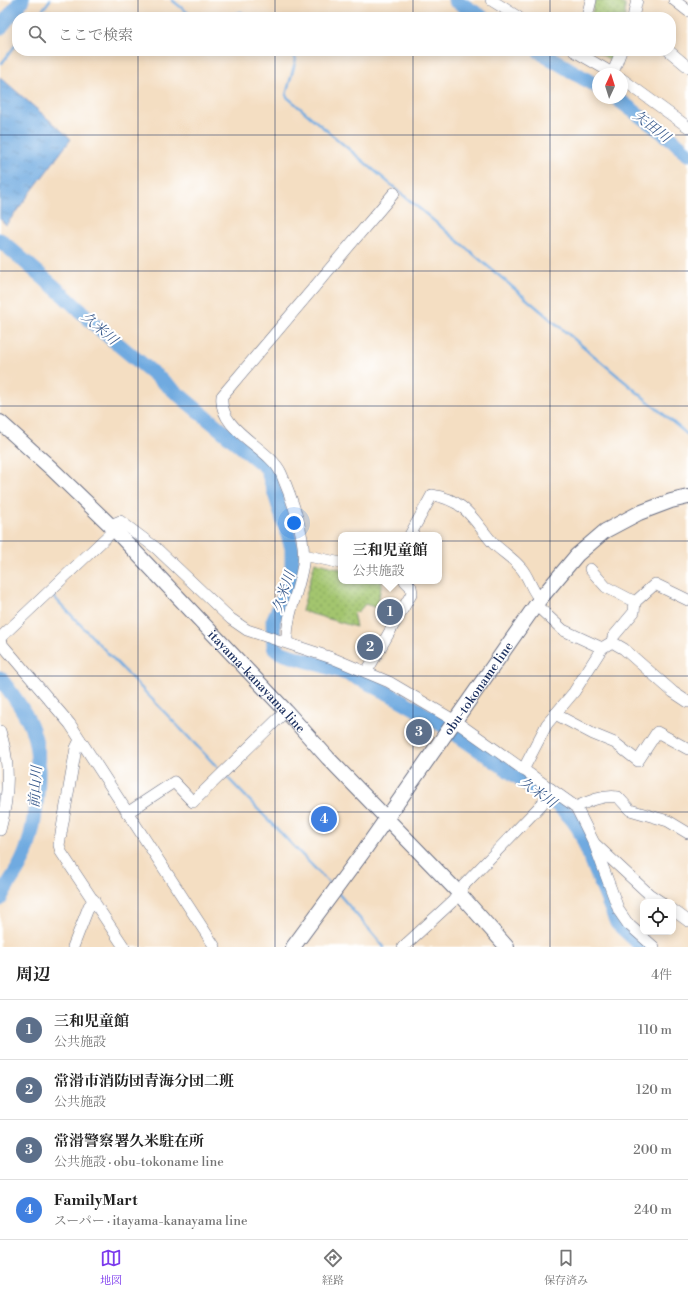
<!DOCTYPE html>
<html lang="ja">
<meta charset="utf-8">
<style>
:root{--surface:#fff;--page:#f6f6f6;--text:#222;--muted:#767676;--line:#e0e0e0;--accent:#7c3aed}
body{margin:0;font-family:"Libre Bodoni","Noto Serif JP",serif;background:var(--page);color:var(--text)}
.controls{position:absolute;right:12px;bottom:12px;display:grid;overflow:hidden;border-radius:8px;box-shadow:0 2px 10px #0003}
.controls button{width:36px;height:36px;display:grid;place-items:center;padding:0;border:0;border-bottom:1px solid var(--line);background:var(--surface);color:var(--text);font:20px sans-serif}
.compass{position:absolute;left:592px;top:68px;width:36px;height:36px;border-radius:50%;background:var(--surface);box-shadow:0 2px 10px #0003;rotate:4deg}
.you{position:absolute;left:294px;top:523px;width:14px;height:14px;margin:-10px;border:3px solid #fff;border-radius:50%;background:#1a73e8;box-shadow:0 0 0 6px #1a73e833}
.badge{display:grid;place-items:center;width:26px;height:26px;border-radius:50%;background:var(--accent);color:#fff;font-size:13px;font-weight:700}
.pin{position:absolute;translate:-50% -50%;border:2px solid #fff;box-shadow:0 1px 4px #0006}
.popup{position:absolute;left:338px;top:532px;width:104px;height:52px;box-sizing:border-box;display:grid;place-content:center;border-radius:8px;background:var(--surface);filter:drop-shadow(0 1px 3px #0005);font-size:13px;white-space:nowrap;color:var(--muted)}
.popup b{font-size:15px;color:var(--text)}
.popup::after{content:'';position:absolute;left:50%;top:100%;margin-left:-8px;border:8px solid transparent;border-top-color:var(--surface)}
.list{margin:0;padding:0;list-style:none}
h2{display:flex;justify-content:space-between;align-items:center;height:52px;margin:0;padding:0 16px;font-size:17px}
h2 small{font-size:13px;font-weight:400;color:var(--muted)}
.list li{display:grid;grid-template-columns:26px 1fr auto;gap:12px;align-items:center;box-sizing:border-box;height:60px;padding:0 16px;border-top:1px solid var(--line)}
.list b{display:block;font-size:15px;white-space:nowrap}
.list p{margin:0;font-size:13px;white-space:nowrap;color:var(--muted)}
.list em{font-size:13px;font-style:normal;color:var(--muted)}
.icon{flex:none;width:22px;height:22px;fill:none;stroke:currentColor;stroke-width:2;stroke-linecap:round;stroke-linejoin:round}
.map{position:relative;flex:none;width:688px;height:947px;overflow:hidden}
.search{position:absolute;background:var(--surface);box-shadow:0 2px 10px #0003;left:12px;right:12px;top:12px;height:44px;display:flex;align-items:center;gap:10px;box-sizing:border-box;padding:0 14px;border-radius:16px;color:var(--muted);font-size:15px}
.sheet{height:292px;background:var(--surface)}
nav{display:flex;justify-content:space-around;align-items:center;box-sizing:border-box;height:56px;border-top:1px solid var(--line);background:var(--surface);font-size:11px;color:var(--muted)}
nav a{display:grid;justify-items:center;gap:2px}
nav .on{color:var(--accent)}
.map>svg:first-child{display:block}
.park{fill:url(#park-dots);stroke:#5f7a66}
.water{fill:url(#water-ripples);stroke:#466c9f}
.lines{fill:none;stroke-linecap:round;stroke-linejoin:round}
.stream{stroke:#70aae0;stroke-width:2.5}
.river{stroke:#70aae0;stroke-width:15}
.minor-casing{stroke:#676c81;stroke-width:12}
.major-casing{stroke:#676c81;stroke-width:16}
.minor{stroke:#fff;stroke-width:11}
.major{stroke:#fff;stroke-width:14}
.grid{fill:none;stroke:#1b2f5e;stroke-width:1;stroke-opacity:0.55}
.labels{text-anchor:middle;stroke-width:4;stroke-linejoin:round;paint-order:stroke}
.street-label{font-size:13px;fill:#1b2f5e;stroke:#fff}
.water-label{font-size:14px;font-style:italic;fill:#395a8c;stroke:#fff}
</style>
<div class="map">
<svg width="688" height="947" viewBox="0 0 688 947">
<defs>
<pattern id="park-dots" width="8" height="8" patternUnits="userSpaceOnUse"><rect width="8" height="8" fill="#a3c56e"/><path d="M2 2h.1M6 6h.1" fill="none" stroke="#84a05e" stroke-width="1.8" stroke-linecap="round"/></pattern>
<pattern id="water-ripples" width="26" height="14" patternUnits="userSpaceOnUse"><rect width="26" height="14" fill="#70aae0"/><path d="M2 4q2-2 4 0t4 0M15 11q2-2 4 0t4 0" fill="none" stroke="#5b8bb9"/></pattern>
</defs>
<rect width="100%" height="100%" fill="#fff"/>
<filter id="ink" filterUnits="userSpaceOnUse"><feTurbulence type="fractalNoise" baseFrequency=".025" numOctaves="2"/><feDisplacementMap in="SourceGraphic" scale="8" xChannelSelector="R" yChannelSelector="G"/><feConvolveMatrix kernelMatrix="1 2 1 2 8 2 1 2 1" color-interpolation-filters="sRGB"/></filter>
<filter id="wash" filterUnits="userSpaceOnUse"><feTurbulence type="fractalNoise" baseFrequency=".012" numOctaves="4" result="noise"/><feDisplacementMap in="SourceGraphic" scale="16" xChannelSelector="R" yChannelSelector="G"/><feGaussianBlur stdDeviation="0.9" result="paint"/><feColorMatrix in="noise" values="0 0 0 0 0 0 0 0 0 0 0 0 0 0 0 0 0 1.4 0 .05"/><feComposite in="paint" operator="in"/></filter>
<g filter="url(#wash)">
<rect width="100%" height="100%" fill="#f4dec2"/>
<g class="park">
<polygon points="595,0 617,0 625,5 625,17 591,17"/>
<polygon points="595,51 616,51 613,61"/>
<polygon points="315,562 341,569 341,581 382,581 377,608 365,604 359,611 353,613 356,627 302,611"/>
</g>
<polygon class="water" points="0,77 71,139 6,225 0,219"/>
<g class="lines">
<g class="stream">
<polyline points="172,0 193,17"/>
<polyline points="37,17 50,0"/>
<polyline points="227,17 241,12 248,17"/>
<polyline points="288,51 296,59 286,95 287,97 688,435"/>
<polyline points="2,63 17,43"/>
<polyline points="51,594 221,771"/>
<polyline points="224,774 332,886"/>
<polyline points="338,893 384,947"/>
</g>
<g class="river">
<polyline points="455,0 482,17"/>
<polyline points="0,28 22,0"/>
<polyline points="539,51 598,87"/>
<polyline points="616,98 673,140 688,154"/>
<path d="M0 240 60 292 101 330 267 468 292 548V573L288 587 273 621 274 647 279 652C306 661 334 667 360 679 431 712 494 761 559 806L572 819 579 829 617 923 643 947"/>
<path d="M0 678C13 695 30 717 35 739 42 769 36 831 23 859 17 873 6 885 0 899"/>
</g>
</g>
</g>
<g filter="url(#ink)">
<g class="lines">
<g class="minor-casing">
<g id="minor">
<polyline points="491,0 518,17"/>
<polyline points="674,0 688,11"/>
<polyline points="587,17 591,0"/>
<polyline points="633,17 637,0"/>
<polyline points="574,51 614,74"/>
<polyline points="669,51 688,67"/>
<polyline points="613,73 621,51"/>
<polyline points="622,79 688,127"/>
<polyline points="110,525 120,521 156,548 231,619 247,630 332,658 389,682 455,721 576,807 594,843 619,911 628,924 654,947"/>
<path d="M410 535 432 495C466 500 473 520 493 543 502 552 513 558 521 568 529 577 531 590 540 599"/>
<polyline points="304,555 341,563"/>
<polyline points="590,569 606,587 635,602 655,584 688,600"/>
<polyline points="537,606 563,630 602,648"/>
<polyline points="0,638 114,530"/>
<polyline points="0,642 70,724 215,947"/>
<path d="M287 642C286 615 299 591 303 564 307 540 291 496 281 473 269 447 218 431 222 396L394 193"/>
<polyline points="612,642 613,637 634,612 635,602"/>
<polyline points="367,671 412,593 411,587 405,581"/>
<polyline points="555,714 593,734 615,743 638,761 657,732 688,749"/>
<path d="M0 731C11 764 9 797 0 830"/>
<polyline points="80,740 76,748 59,845 61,852 124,947"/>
<polyline points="523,770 547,724 574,692 602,648 612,642 624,649 673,692 688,702"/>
<path d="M576 807C589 801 603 795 618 797L630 810 668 821 688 833"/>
<polyline points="127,813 174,782 193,802 286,711"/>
<polyline points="595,844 649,894 661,902"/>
<polyline points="673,910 688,921"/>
<polyline points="73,947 89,906 94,900"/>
<polyline points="403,947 453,901 464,885 542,804 551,789"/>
</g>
</g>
<g class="major-casing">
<g id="major">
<path id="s1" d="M0 422 52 469 110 525 286 711 328 758 459 893 507 947"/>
<path id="s2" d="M293 947 363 852 540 599 577 555 605 531 639 513 671 501 688 497"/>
</g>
</g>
<use href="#minor" class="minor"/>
<use href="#major" class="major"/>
</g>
</g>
<path class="grid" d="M138 0V17M275 0V17M413 0V17M550 0V17M138 51V947M275 51V947M413 51V947M550 51V947M0 135H688M0 271H688M0 406H688M0 541H688M0 676H688M0 812H688"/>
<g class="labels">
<g class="street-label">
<text dy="5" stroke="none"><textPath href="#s1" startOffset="365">itayama-kanayama line</textPath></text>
<text dy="5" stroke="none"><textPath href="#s2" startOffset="318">obu-tokoname line</textPath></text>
</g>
<g class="water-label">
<text transform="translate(652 126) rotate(38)" y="5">矢田川</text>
<text transform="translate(100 328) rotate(41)" y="5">久米川</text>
<text transform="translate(283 592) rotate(-71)" y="5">久米川</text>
<text transform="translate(35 787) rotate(-86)" y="5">前山川</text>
<text transform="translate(538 792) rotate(35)" y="5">久米川</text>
</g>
</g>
</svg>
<div class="controls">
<button><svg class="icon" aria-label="locate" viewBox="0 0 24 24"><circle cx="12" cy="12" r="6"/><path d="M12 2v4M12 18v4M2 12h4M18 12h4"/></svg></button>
</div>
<svg class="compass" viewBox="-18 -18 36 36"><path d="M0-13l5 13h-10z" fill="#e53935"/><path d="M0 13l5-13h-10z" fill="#767676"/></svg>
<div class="you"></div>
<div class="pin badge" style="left:390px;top:612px;background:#5c6f8a">1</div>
<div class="popup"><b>三和児童館</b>公共施設</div>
<div class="pin badge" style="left:370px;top:647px;background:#5c6f8a">2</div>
<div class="pin badge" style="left:419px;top:732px;background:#5c6f8a">3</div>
<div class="pin badge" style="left:324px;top:819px;background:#3f7fe0">4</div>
<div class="search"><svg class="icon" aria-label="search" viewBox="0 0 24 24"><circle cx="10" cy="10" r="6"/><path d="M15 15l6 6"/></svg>ここで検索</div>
</div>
<section class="sheet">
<h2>周辺<small>4件</small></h2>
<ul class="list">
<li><span class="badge" style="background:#5c6f8a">1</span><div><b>三和児童館</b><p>公共施設</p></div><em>110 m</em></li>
<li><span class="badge" style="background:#5c6f8a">2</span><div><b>常滑市消防団青海分団二班</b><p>公共施設</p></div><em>120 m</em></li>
<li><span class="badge" style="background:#5c6f8a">3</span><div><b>常滑警察署久米駐在所</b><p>公共施設 · obu-tokoname line</p></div><em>200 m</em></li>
<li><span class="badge" style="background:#3f7fe0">4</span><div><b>FamilyMart</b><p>スーパー · itayama-kanayama line</p></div><em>240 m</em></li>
</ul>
</section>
<nav>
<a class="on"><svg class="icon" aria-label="map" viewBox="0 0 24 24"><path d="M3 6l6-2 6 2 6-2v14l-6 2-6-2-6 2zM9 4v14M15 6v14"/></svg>地図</a>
<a><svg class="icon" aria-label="directions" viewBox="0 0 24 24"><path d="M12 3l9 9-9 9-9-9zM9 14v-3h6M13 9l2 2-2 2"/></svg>経路</a>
<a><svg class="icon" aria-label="saved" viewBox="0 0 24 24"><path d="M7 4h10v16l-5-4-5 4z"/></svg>保存済み</a>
</nav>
